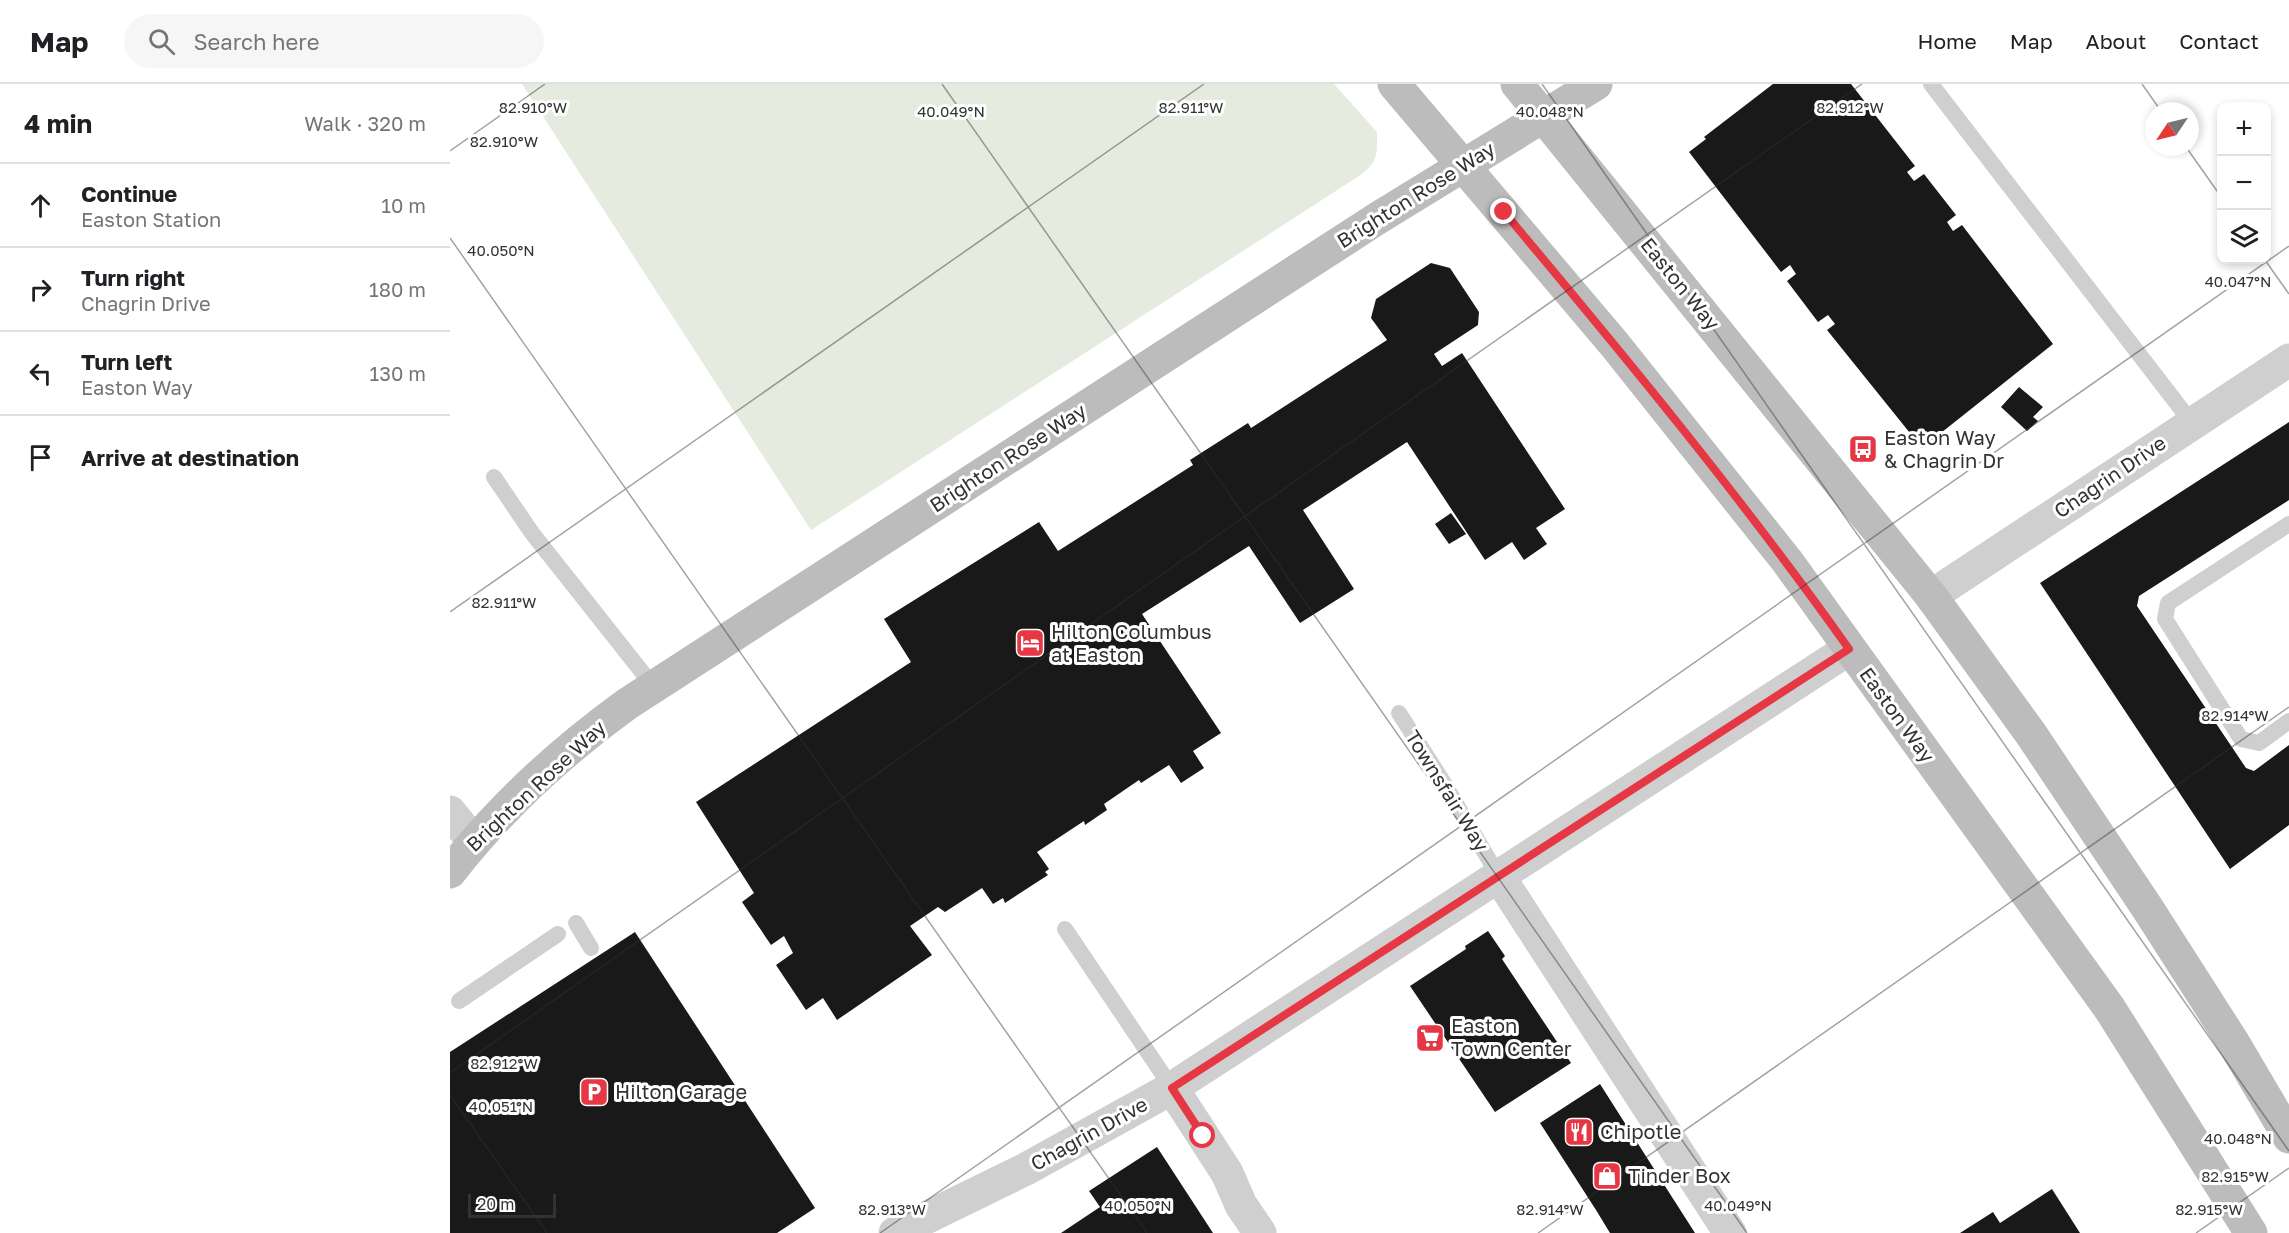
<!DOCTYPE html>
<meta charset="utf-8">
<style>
:root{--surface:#fff;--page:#f6f6f6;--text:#202124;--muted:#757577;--line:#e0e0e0}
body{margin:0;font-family:"Golos Text",sans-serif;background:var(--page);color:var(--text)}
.controls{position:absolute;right:18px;top:18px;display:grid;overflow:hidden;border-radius:12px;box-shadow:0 3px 9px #0003}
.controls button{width:54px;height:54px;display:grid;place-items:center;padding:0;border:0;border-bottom:2px solid var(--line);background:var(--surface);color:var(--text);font:30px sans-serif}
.compass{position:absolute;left:1695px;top:18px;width:54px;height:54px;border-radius:50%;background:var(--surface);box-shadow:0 3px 9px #0003;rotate:235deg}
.scale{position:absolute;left:18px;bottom:15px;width:88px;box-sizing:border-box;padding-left:6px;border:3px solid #323232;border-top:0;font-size:16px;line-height:21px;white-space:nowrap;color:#323232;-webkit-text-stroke:4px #fff;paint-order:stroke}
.stop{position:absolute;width:18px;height:18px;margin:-14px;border:4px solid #e63744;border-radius:50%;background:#fff}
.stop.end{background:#e63744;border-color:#fff;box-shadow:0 2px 6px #0008}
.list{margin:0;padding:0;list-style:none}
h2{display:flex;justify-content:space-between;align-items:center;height:78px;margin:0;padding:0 24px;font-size:26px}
h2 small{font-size:20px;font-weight:400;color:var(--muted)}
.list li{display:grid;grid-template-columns:39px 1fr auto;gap:18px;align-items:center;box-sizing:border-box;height:84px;padding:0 24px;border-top:2px solid var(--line)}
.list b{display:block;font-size:22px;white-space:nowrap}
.list p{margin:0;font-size:20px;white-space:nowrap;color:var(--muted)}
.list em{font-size:20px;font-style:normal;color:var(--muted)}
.icon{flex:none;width:33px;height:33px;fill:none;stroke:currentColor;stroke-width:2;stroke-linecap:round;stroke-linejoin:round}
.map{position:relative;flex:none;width:1839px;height:1149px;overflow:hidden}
header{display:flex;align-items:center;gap:36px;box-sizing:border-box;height:84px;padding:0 30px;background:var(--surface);border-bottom:2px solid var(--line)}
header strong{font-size:28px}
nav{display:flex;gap:33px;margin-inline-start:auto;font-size:21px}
.search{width:420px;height:54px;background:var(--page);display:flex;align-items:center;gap:15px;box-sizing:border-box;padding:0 21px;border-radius:33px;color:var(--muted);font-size:22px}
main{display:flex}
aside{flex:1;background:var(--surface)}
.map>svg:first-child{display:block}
.green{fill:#e5ebde}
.building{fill:#191919}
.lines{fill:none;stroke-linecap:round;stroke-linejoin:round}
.lane{stroke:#cfcfcf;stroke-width:16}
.street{stroke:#cfcfcf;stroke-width:33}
.secondary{stroke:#bcbcbc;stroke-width:33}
.route{stroke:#e63744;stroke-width:8}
.ticks{fill:none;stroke:#323232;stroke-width:1.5;stroke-opacity:0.45}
.labels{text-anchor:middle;stroke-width:6;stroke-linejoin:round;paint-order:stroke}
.street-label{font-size:20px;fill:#323232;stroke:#fff}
.poi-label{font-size:20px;fill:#323232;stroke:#fff;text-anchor:start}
.ticks-label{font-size:15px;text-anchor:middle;fill:#323232;stroke:#fff;stroke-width:6;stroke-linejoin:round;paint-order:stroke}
</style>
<header>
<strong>Map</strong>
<div class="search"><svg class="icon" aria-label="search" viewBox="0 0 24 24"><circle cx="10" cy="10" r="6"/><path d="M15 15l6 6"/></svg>Search here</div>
<nav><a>Home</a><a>Map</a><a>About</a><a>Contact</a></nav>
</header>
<main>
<aside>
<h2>4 min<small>Walk · 320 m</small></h2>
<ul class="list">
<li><svg class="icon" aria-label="ahead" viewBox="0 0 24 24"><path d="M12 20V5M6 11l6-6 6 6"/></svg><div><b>Continue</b><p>Easton Station</p></div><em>10 m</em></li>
<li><svg class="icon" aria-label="right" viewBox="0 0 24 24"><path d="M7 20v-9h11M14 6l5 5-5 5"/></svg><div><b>Turn right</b><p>Chagrin Drive</p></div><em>180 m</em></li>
<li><svg class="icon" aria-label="left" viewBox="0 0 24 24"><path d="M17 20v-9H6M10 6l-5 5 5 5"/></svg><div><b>Turn left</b><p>Easton Way</p></div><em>130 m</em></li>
<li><svg class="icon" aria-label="arrive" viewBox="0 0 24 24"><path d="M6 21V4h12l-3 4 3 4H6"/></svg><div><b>Arrive at destination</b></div></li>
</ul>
</aside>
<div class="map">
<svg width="1839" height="1149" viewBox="0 0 1839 1149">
<rect width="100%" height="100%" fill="#fff"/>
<path class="green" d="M72 0H884L927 48C927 71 929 77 909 92L361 446Z"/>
<g class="building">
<polygon points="1323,0 1401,0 1465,82 1457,88 1464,97 1474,90 1506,131 1497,138 1503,147 1512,141 1603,260 1472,364 1377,246 1385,240 1378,231 1368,238 1337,197 1346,190 1340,181 1331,188 1239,68 1256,55 1254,53"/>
<polygon points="981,179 1000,184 1029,228 1028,241 984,270 992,282 1012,269 1115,425 1086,444 1097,460 1074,476 1062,458 1035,476 957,358 853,426 904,505 850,539 799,462 692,530 771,649 743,667 754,684 731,699 719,681 691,699 689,696 654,720 657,726 635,741 634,737 587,768 599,785 595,788 598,791 555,819 553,814 543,820 532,804 495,828 488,823 460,842 482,871 387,936 373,914 356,926 326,881 343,869 334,852 321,861 292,818 304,809 246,718 461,578 434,535 589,438 608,467 743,381 740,376 798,339 801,344 937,256 921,234 926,215"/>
<polygon points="1569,303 1593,323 1583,333 1588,337 1577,347 1551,323"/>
<polygon points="1839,338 1839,416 1689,512 1687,522 1796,684 1804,687 1839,661 1839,741 1780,785 1590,499"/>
<polygon points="1001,429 1016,450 999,460 985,440"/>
<polygon points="1038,847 1055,872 1052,875 1121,979 1045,1028 960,902 1016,865 1015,862"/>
<polygon points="185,848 365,1124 327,1149 0,1149 0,968"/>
<polygon points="1150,1000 1206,1088 1245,1149 1160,1149 1146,1126 1090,1039"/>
<polygon points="707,1063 763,1149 611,1149 650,1123 639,1107"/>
<polygon points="1602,1105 1630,1149 1510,1149 1543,1128 1550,1139"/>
</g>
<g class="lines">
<g class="lane">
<polyline points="1481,0 1742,339"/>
<polyline points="44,393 82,449 204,603"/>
<polyline points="1839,440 1718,519 1715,535 1791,655 1809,659 1839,637"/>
<polyline points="949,629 992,696 1048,791"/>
<polyline points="126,839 141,864"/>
<polyline points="615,845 722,1004"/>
<polyline points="9,917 108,850"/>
</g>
<g class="street">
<polyline points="1481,512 1839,276"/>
<polyline points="0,728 24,758"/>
<polyline points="1048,791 1280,1149"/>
<polyline points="722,1004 777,1089 791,1121 810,1149"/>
<polyline points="445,1149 576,1085 722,1004 1399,565"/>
</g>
<g class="secondary">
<polyline points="944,0 1165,261 1337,477 1660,925 1801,1149"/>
<polyline points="1067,0 1481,512 1581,650 1698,825 1783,958 1839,1053"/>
<path d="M0 788C50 724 112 667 177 620L928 134 1146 0"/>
</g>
</g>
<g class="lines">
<path class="route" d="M753 1052 722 1004 1399 565C1292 414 1173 270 1054 128"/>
</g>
<path class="ticks" d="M492 0 1297 1149M1092 0 1839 1067M1692 0 1711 27M1736 63 1772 114M0 67 95 0M0 154 697 1149M1815 176 1839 210M0 528 754 0M0 989 1412 0M0 1011 97 1149M430 1149 1839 162M1088 1149 1839 623M1746 1149 1839 1084"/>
<defs>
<g id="bus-square" transform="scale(1.5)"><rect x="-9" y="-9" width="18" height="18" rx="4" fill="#e63744" stroke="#fff"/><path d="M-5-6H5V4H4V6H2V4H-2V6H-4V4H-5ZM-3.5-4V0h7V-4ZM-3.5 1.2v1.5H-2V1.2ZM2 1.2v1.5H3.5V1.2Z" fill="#fff"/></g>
<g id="hotel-square" transform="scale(1.5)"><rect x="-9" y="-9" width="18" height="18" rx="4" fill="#e63744" stroke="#fff"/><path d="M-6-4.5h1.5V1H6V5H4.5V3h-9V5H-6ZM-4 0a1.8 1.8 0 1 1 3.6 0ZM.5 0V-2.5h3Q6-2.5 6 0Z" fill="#fff"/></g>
<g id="supermarket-square" transform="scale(1.5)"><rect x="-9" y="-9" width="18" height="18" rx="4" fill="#e63744" stroke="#fff"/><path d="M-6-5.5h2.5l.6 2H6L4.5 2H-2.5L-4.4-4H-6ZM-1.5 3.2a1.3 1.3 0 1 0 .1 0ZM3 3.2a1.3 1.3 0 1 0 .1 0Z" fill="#fff"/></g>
<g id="parking-square" transform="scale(1.5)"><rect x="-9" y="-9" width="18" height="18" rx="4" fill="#e63744" stroke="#fff"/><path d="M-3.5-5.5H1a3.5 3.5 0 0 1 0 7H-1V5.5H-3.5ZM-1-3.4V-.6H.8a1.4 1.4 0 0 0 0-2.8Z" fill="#fff"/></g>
<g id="restaurant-square" transform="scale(1.5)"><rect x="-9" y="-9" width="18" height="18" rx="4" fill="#e63744" stroke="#fff"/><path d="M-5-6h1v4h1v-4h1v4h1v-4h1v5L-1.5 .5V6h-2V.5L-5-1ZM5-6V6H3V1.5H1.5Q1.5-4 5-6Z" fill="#fff"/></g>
<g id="shop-square" transform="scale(1.5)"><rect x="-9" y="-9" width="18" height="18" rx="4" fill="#e63744" stroke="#fff"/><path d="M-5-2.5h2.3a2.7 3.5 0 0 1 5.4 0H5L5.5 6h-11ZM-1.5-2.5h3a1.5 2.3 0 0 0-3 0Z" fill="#fff"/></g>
</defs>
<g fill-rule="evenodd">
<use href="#bus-square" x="1413" y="365"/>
<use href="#hotel-square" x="580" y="559"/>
<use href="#supermarket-square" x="980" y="954"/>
<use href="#parking-square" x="144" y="1008"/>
<use href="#restaurant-square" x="1129" y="1048"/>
<use href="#shop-square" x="1157" y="1092"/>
</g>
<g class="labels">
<g class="street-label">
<text transform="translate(966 111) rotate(-32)" y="7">Brighton Rose Way</text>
<text transform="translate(1230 200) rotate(51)" y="7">Easton Way</text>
<text transform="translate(558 374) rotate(-33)" y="7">Brighton Rose Way</text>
<text transform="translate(1660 393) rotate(-34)" y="7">Chagrin Drive</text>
<text transform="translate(1447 631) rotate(54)" y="7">Easton Way</text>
<text transform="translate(86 702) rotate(-43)" y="7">Brighton Rose Way</text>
<text transform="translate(997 707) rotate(58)" y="7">Townsfair Way</text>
<text transform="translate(639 1050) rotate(-29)" y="7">Chagrin Drive</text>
</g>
<g class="poi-label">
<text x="1434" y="361">Easton Way<tspan x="1434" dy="23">&amp; Chagrin Dr</tspan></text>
<text x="601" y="555">Hilton Columbus<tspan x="601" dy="23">at Easton</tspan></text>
<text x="1001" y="949">Easton<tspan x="1001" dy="23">Town Center</tspan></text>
<text x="165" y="1015">Hilton Garage</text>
<text x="1150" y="1055">Chipotle</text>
<text x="1178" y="1099">Tinder Box</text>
</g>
</g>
<g class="ticks-label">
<text x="741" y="29">82.911°W</text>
<text x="1400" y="29">82.912°W</text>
<text x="83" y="29">82.910°W</text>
<text x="501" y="33">40.049°N</text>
<text x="1100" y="33">40.048°N</text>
<text x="54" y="63">82.910°W</text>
<text x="51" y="172">40.050°N</text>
<text x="1788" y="203">40.047°N</text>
<text x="54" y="524">82.911°W</text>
<text x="1785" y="637">82.914°W</text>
<text x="54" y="985">82.912°W</text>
<text x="51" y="1028">40.051°N</text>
<text x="1788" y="1060">40.048°N</text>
<text x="1785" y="1098">82.915°W</text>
<text x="688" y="1127">40.050°N</text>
<text x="1288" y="1127">40.049°N</text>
<text x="442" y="1131">82.913°W</text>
<text x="1100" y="1131">82.914°W</text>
<text x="1759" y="1131">82.915°W</text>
</g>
</svg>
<div class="controls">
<button>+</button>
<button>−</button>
<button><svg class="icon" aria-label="layers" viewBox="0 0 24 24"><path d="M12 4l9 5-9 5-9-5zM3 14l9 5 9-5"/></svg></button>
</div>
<svg class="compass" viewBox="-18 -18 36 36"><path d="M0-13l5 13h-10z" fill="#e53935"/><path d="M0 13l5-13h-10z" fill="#757577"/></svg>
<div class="scale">20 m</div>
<div class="stop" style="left:753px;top:1052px"></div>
<div class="stop end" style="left:1054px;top:128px"></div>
</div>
</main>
